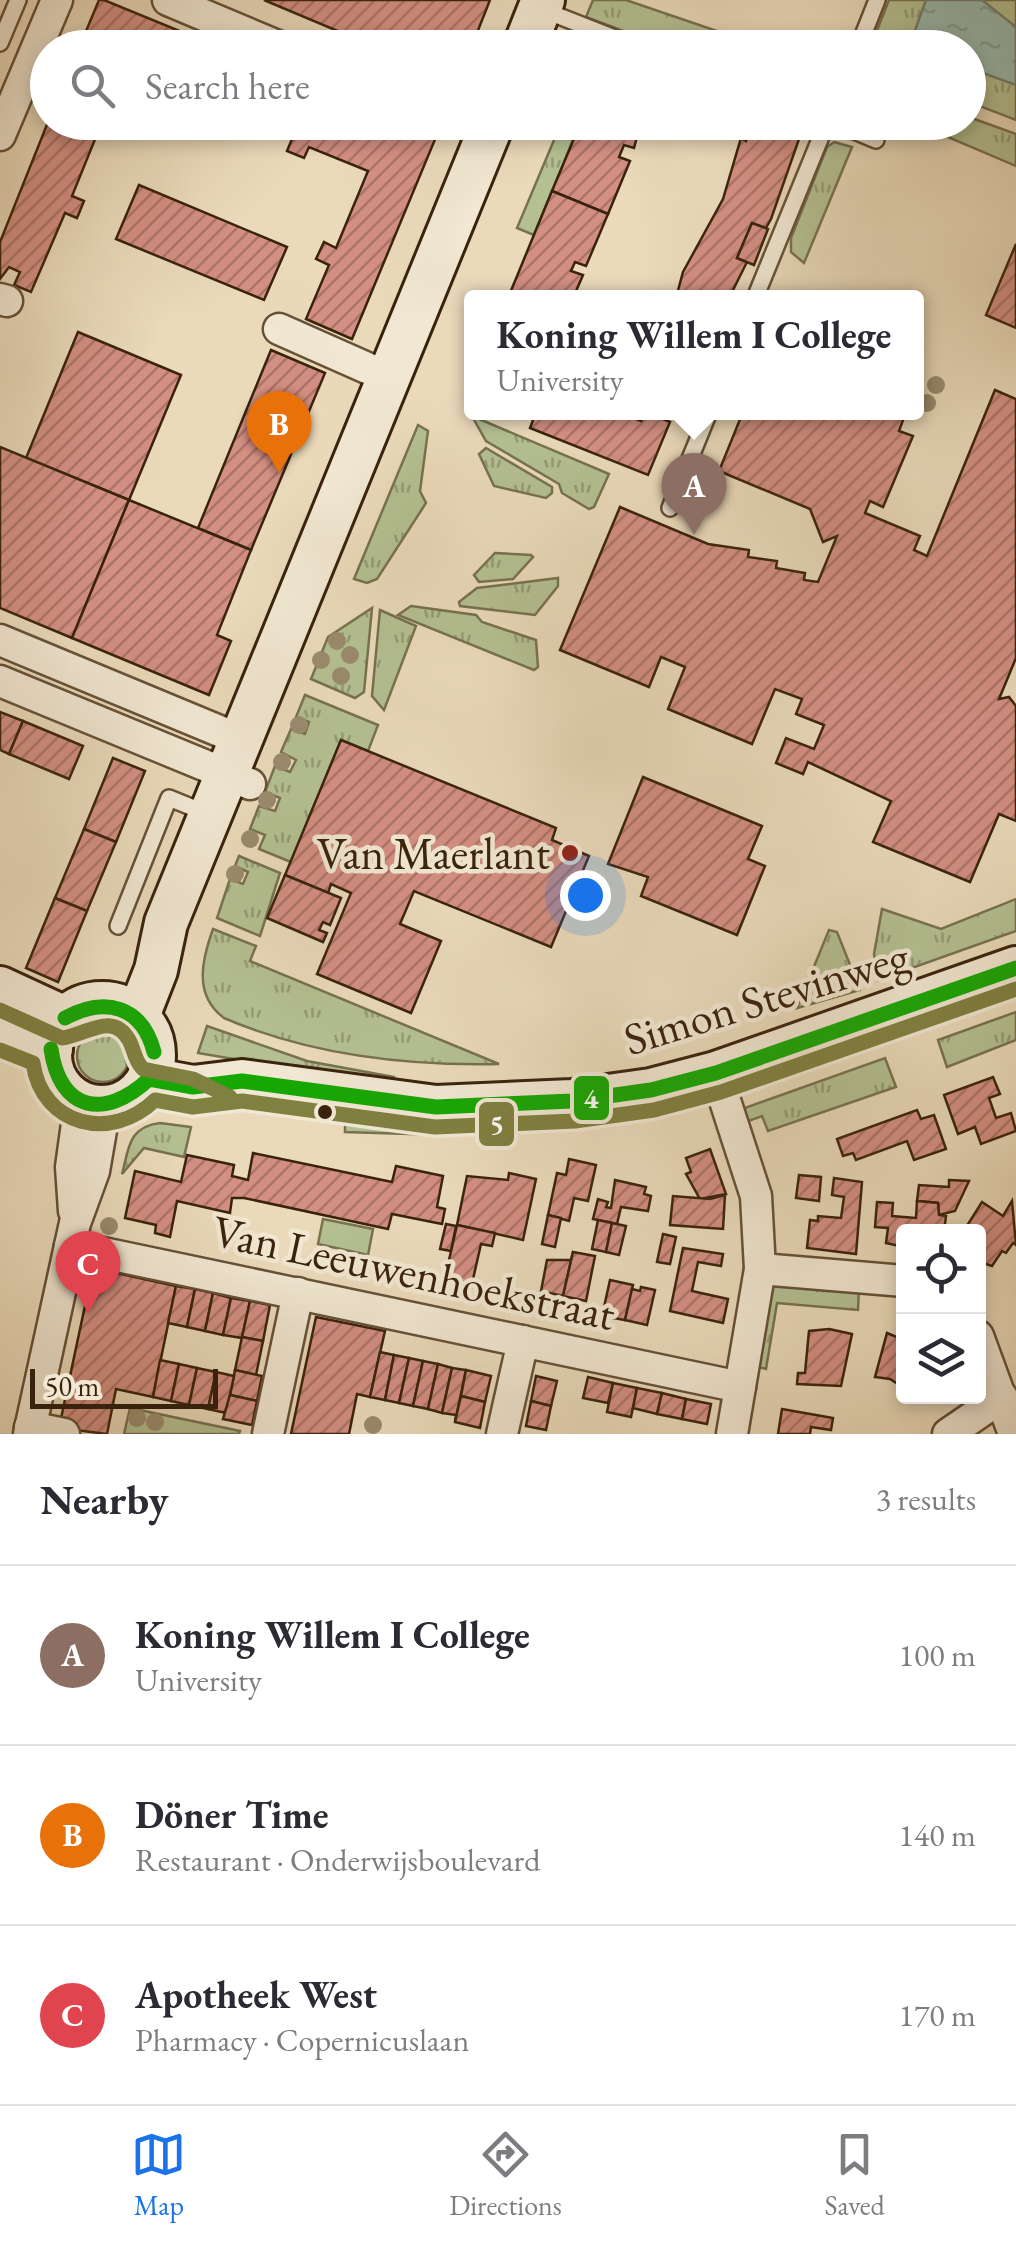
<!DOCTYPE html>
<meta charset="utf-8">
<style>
:root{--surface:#fff;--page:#f7f7f7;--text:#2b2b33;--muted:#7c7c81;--line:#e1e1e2;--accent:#1a73e8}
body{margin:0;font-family:"EB Garamond",serif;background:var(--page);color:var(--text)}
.controls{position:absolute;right:30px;bottom:30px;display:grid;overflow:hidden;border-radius:10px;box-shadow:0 5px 15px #0003}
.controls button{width:90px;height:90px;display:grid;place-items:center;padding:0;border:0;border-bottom:2px solid var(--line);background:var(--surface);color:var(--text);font:50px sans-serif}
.scale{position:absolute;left:30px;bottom:25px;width:188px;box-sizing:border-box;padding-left:10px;border:5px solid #3a230d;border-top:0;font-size:28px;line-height:35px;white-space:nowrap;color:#3a230d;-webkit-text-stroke:8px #f1e7d2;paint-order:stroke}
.you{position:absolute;left:585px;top:895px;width:35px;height:35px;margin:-25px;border:8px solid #fff;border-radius:50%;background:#1a73e8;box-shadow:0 0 0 15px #1a73e833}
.badge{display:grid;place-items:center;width:65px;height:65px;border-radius:50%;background:var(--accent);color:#fff;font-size:32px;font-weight:700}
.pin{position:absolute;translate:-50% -82px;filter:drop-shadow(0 2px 5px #0008)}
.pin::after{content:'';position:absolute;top:52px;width:35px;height:30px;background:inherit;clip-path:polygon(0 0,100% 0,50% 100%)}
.popup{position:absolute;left:464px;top:290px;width:460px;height:130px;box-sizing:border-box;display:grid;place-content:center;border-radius:10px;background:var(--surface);filter:drop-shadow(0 2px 8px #0005);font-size:32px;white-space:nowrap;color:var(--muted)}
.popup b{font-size:38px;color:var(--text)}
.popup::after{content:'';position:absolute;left:50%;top:100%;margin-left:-20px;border:20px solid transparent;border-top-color:var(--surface)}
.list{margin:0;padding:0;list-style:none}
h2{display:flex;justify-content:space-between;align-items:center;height:130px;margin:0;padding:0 40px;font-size:42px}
h2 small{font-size:32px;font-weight:400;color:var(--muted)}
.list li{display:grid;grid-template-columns:65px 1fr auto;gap:30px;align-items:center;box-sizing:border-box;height:180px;padding:0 40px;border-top:2px solid var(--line)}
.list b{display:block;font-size:38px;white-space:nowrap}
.list p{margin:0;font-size:32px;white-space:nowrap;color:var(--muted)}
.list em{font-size:32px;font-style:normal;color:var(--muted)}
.icon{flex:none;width:55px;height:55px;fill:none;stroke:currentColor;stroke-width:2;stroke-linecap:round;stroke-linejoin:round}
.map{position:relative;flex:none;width:1016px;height:1434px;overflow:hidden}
.search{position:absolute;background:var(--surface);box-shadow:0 5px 15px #0003;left:30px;right:30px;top:30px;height:110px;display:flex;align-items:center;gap:25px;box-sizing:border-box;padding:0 35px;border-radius:55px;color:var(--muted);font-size:38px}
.sheet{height:670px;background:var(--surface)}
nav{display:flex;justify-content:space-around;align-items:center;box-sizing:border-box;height:140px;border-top:2px solid var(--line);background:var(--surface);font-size:28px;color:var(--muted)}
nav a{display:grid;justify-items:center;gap:5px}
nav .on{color:var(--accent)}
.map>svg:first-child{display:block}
.grass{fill:url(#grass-tufts);stroke:#777250;stroke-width:2.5}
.pitch{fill:#b4c092;stroke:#777250;stroke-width:2.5}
.water{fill:url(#water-ripples);stroke:#727e6f;stroke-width:2.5}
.building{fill:url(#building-hatch);stroke:#3a230d;stroke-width:2.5}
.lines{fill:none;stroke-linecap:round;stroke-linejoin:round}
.lane-casing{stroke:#665138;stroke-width:20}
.street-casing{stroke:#665138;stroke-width:35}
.secondary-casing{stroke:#3a230d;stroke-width:48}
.lane{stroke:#f1e7d2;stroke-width:15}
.street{stroke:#f1e7d2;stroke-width:30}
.secondary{stroke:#f1e7d2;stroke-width:42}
.bus-1-casing{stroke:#f1e7d2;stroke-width:22}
.bus-2-casing{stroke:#f1e7d2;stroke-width:22}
.bus-1{stroke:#17a705;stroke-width:15}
.bus-2{stroke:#808040;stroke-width:15}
.tree{fill:#9a8b6d}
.poi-dot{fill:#8f2418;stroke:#f1e7d2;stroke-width:4}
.bus-dot{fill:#3a230d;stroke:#f1e7d2;stroke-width:4}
.labels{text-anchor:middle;stroke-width:9;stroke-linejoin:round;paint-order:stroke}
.poi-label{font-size:45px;fill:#3a230d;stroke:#f1e7d2;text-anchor:end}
.street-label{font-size:45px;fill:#3a230d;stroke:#f1e7d2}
.line-badge{stroke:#f1e7d2;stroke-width:4}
.badge-label{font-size:28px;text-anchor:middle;font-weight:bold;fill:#fff}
</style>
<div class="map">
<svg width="1016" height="1434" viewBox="0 0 1016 1434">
<defs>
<pattern id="grass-tufts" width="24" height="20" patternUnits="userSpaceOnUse" patternTransform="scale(2.5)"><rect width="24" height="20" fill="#b4c092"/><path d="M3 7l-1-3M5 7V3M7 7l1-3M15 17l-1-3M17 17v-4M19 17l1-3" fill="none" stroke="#939c76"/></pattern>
<pattern id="water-ripples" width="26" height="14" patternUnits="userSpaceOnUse" patternTransform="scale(2.5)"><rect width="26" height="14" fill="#98bbb0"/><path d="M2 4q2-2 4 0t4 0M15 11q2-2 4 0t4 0" fill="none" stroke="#84a096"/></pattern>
<pattern id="building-hatch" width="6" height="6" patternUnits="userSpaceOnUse" patternTransform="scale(2.5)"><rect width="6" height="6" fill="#d38f82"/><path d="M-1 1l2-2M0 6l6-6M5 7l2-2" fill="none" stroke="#ac7469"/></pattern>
</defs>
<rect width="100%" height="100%" fill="#eadaba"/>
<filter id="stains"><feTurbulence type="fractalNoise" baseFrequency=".002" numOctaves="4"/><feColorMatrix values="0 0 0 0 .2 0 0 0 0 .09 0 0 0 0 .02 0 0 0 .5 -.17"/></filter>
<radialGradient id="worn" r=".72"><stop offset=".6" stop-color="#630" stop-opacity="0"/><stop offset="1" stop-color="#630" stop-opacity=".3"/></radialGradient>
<g class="grass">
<polygon points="593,0 626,0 764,47 666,47 586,17"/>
<polygon points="889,0 1016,0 1016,120 969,102 968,48 870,48"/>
<polygon points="969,117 1016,134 1016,166 915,123 968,122"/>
<polygon points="557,133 573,140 534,235 517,228"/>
<polygon points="834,142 852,147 804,263 791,252 791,238 827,147"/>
<polygon points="472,416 609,474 594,507 589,509 562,493 559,484 486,441"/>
<polygon points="418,425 428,431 420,491 426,503 377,579 367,583 354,579"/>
<polygon points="486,448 552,487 552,493 546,498 494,486 479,454"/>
<polygon points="495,553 531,555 533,557 513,579 479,582 474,575"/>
<polygon points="558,578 558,586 535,615 460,606 459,602 477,588"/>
<polygon points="411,606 476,615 482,622 536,640 538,667 534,670 398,615"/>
<polygon points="372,608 364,692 355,698 311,679 328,637"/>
<polygon points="380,610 416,626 384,710 372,696"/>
<polygon points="305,695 378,725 368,751 341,740 291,862 259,849 265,835 250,829 259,806 275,811 280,798 265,792 275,766 290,772 296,760 281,752 291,729 305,734 309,722 296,717"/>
<polygon points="239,856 280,873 260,936 217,918 230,879 243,884 248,872 235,866"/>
<polygon points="1016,899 1016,931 878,980 874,954 882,909 941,929"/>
<path d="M213 929 256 946 250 961 499 1064C406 1066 310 1055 224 1018 193 995 202 960 213 929Z"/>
<polygon points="829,930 837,932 860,990 797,1008"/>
<polygon points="1016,1012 1016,1040 947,1067 938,1040"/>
<polygon points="207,1026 307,1061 394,1077 393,1086 198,1053"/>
<circle cx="103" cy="1056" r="26"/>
<polygon points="885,1058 896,1087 768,1131 762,1116 743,1123 742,1109"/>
<polygon points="560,1119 561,1130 442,1135 345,1132 345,1123"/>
<path d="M160 1123 191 1127 184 1157 144 1148 122 1174C129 1148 128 1127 160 1123Z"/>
<polygon points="775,1284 859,1288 858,1310 777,1303 766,1369 755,1366 770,1288"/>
<polygon points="130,1408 240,1431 239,1434 124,1434"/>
</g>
<polygon class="pitch" points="323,1219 373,1229 368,1255 318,1244"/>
<polygon class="water" points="926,0 982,0 1016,27 1016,85 969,68 968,48 909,47"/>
<g class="building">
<polygon points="99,0 104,0 204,41 198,48 79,48"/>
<polygon points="264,0 490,0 471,48 378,48"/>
<polygon points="48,122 102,122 72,196 84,201 77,218 65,213 31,292 14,285 20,272 9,267 0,279 0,242"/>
<polygon points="252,122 401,122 436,137 352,339 306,319 329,265 316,259 324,242 336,248 368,171 309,147 304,158 287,151 292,139"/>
<polygon points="581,122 641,122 634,148 624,145 619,157 630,161 608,214 552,191"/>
<polygon points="751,122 805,122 771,219 766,228 752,223 737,258 747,262 729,298 676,298 683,272 723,199 741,138 746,141"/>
<polygon points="139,185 287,247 264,300 116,239"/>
<polygon points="552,191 608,214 586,266 575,262 571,271 583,275 573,298 508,298"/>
<polygon points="752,223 768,229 754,265 737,258"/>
<polygon points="1016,244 1016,328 986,315"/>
<polygon points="78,332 181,375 129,500 26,458"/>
<polygon points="271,350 325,373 251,550 198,528"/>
<polygon points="995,390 1016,399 1016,658 999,699 1009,697 1016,706 1016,821 999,814 970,882 873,842 891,801 808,762 803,774 776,763 786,738 814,749 824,725 796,714 802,699 775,689 752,744 668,709 685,667 661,657 649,687 560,650 620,507 708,544 749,550 748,557 777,561 776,568 805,573 804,580 818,582 837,536 823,542 810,509 719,471 743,412 906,412 899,431 913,436 883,507 870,501 865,513 920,536 914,550 927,556"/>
<polygon points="536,412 635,412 633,418 641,421 647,412 670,422 648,475 530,428"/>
<polygon points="0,447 129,500 72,638 0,608"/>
<polygon points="129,500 251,550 217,635 231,641 209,695 72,638"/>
<polygon points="0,712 23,721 9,754 0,750"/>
<polygon points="23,721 83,746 69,779 9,754"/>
<polygon points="341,740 556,828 552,840 589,856 551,947 414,891 400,924 441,941 411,1013 317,974 351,893 331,884 328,893 285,875"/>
<polygon points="113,758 145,771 116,842 84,829"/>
<polygon points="643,777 762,826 748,859 765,866 737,935 641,896 648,877 608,864"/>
<polygon points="84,829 116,842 87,911 55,898"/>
<polygon points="285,875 341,898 330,925 323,922 319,930 327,933 323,942 267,918"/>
<polygon points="55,898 87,911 58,982 26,968"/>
<polygon points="993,1077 1000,1094 989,1098 996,1118 1011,1113 1016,1131 981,1144 975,1127 958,1134 944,1095"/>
<polygon points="917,1110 921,1119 934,1115 946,1149 914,1160 907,1141 856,1160 853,1153 843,1156 837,1139"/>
<polygon points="710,1149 726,1194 700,1199 686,1174 691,1172 686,1158"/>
<polygon points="253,1153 392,1182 396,1166 443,1176 437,1207 445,1209 442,1224 392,1214 388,1229 244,1198 232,1198 230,1213 177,1201 170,1237 155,1233 156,1225 125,1218 135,1171 181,1182 187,1155 234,1165 232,1176 248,1180"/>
<polygon points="569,1159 596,1165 588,1201 574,1198 569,1221 548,1215 557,1173 566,1175"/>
<polygon points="509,1173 536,1179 523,1240 457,1225 467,1176 508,1180"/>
<polygon points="799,1175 821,1177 819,1201 796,1198"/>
<polygon points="834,1178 862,1182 856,1254 807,1248 810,1220 818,1221 818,1216 841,1218 844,1197 832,1195"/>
<polygon points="615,1180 646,1187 644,1194 651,1196 648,1211 621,1207 617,1224 593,1219 598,1199 608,1202 606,1207 611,1208"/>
<polygon points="949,1180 969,1181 955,1211 939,1215 938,1203 917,1201 919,1185 949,1187"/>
<polygon points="725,1195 723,1229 670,1225 673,1196 710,1199"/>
<polygon points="917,1201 938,1203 939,1215 946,1216 944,1232 904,1232 904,1247 886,1243 888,1228 875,1227 877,1202 893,1203 892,1216 916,1218"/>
<polygon points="1012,1201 1016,1245 1013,1243 1006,1253 1002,1251 992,1266 980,1262 978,1232 963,1232 982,1202 1003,1216"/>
<polygon points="548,1215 561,1218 555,1247 542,1244"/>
<polygon points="598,1220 612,1223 606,1252 592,1249"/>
<polygon points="612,1223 626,1226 619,1255 606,1252"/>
<polygon points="446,1224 456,1226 451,1251 440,1249"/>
<polygon points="457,1225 495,1233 492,1246 481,1244 471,1288 444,1282"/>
<polygon points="663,1234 676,1237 670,1264 657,1262"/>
<polygon points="683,1248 723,1254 721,1266 698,1262 692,1291 728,1299 723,1323 670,1311"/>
<polygon points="573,1252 563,1296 541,1291 547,1260 571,1260"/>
<polygon points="573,1252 595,1256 586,1301 563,1296"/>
<polygon points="93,1268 176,1286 153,1397 116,1389 107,1434 59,1428"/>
<polygon points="610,1280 633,1285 625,1320 602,1316"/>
<polygon points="176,1286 195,1289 187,1327 168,1323"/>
<polygon points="641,1287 655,1290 647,1325 625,1320 632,1289 640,1291"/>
<polygon points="195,1289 213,1293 205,1331 187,1327"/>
<polygon points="213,1293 231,1298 223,1335 205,1331"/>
<polygon points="231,1298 250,1301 242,1338 223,1335"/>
<polygon points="250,1301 270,1305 263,1341 242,1337"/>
<polygon points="316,1317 385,1331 370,1397 357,1394 349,1434 291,1434"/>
<polygon points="829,1329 852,1334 841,1386 797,1384 798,1373 805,1373 809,1331"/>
<polygon points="887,1333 904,1340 904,1388 890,1379 875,1377"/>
<polygon points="242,1337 263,1341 256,1375 235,1370"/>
<polygon points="380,1352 394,1355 385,1400 370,1397"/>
<polygon points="394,1355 409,1358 399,1403 385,1400"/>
<polygon points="409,1358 423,1361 413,1406 399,1403"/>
<polygon points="160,1360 179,1364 171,1401 153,1397"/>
<polygon points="423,1361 438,1364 428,1409 413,1406"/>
<polygon points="179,1364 197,1368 189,1405 171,1401"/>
<polygon points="438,1364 452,1368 442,1413 428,1409"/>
<polygon points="197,1368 216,1372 208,1409 189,1405"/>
<polygon points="452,1368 466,1370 455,1422 456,1415 442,1413"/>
<polygon points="235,1370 262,1376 257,1401 230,1395"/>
<polygon points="466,1370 491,1376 485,1402 461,1396"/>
<polygon points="216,1372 234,1376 226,1413 208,1409"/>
<polygon points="536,1376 557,1381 551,1406 531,1401"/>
<polygon points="588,1377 613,1383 608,1403 583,1398"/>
<polygon points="613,1383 637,1388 631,1417 607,1412"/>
<polygon points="637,1388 662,1393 657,1414 633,1408"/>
<polygon points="662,1393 686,1399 682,1419 657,1414"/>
<polygon points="230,1395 257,1401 252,1425 223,1419"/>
<polygon points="461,1396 485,1402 480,1428 455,1422"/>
<polygon points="686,1399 711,1404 707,1424 682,1419"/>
<polygon points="531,1401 551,1406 546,1430 526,1426"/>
<polygon points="782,1409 833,1418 831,1430 811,1427 810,1434 778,1434"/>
</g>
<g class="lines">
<g class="lane-casing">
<g id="lane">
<polyline points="541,9 640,48"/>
<polyline points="0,43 18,0"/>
<polyline points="858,48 877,0"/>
<polyline points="833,122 876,140"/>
<polyline points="755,298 827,122"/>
<polyline points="670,508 709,412"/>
<polyline points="118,926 169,798 206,813"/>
</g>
</g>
<g class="street-casing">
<g id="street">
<polyline points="168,0 282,48"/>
<polyline points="0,135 57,0"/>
<polyline points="0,299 7,301"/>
<polyline points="279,329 367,368"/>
<polyline points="0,640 241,740"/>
<polyline points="0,681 250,784"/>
<polyline points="716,1073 756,1196 760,1269 732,1434"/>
<polyline points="74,1211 71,1167 80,1102"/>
<polyline points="70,1246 740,1387"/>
<polyline points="760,1269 904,1281"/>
<polyline points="978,1336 1014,1434"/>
<polyline points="30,1427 64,1434"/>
<polyline points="29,1434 75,1223 94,1171 105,1107"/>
<polyline points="268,1434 298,1293"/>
<polyline points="502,1434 523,1341"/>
<polyline points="948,1434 1002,1397"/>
</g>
</g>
<g class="secondary-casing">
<g id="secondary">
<polyline points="524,48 543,0"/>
<polyline points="0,988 65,1018"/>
<circle cx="102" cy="1055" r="52"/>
<polyline points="138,1016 156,970 166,923 493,122"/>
<polyline points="0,1028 51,1049"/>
<polyline points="149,1079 193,1087 242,1081 436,1107 572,1101 651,1090 716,1073 1016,968"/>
</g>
</g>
<use href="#lane" class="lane"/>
<use href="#street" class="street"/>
<use href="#secondary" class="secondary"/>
<g class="bus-1-casing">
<g id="bus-1">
<path d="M65 1018C105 996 142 1006 154 1052"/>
<path d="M51 1049C60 1112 105 1120 149 1079"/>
<polyline points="149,1079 193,1087 242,1081 436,1107 572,1101 651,1090 716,1073 1016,968"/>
</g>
</g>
<g class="bus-2-casing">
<g id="bus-2">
<path d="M0 1010 62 1038C85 1036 112 1010 129 1040 135 1051 134 1060 143 1069L193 1079 230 1097"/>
<path d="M0 1050 33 1063C42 1127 112 1142 155 1100L193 1107 242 1101 435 1127 575 1121 654 1110 721 1092 1016 989"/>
</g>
</g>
<use href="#bus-1" class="bus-1"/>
<use href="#bus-2" class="bus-2"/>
</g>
<g class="tree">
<circle cx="936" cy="385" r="9"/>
<circle cx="927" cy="403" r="9"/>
<circle cx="337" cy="641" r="9"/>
<circle cx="350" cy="655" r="9"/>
<circle cx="321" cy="660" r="9"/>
<circle cx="341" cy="676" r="9"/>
<circle cx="299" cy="725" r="9"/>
<circle cx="282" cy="762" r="9"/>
<circle cx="267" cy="800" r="9"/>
<circle cx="250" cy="839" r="9"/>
<circle cx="235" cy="874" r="9"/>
<circle cx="109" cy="1226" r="9"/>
<circle cx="137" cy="1418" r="9"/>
<circle cx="155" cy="1422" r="9"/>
<circle cx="373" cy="1425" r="9"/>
</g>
<circle class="poi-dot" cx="570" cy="853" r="10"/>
<circle class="bus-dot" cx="325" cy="1112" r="9"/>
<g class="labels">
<g class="poi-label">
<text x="550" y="869">Van Maerlant</text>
</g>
<g class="street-label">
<text transform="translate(766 997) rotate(-17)" y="16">Simon Stevinweg</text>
<text transform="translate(414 1272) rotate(12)" y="16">Van Leeuwenhoekstraat</text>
</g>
</g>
<g class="line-badge">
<rect x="572" y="1074" width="39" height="48" rx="10" fill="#17a705"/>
<rect x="477" y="1100" width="39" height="48" rx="10" fill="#808040"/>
</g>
<g class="badge-label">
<text x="591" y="1108">4</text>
<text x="497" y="1134">5</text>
</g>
<rect width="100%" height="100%" filter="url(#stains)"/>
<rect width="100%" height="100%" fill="url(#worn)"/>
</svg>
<div class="controls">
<button><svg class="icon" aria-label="locate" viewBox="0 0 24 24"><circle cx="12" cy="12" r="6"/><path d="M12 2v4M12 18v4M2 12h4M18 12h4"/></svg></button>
<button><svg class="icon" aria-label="layers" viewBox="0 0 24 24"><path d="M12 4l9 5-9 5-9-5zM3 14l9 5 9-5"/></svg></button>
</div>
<div class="scale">50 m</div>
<div class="you"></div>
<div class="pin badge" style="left:694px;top:535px;background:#8d6e63">A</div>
<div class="popup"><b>Koning Willem I College</b>University</div>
<div class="pin badge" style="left:279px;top:473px;background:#e8710a">B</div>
<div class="pin badge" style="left:88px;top:1313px;background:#e0444e">C</div>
<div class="search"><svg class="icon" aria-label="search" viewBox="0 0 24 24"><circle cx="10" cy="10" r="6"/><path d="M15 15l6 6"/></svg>Search here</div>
</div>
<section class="sheet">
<h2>Nearby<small>3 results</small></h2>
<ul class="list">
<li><span class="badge" style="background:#8d6e63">A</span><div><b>Koning Willem I College</b><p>University</p></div><em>100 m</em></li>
<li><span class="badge" style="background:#e8710a">B</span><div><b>Döner Time</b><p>Restaurant · Onderwijsboulevard</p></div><em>140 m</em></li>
<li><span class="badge" style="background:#e0444e">C</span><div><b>Apotheek West</b><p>Pharmacy · Copernicuslaan</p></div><em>170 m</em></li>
</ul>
</section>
<nav>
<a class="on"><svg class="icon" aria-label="map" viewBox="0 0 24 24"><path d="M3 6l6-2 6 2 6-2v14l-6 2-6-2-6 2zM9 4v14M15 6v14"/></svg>Map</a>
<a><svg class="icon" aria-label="directions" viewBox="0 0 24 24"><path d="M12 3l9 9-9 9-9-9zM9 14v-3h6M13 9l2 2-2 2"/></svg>Directions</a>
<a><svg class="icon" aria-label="saved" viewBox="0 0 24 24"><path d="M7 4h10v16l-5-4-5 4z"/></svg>Saved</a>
</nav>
